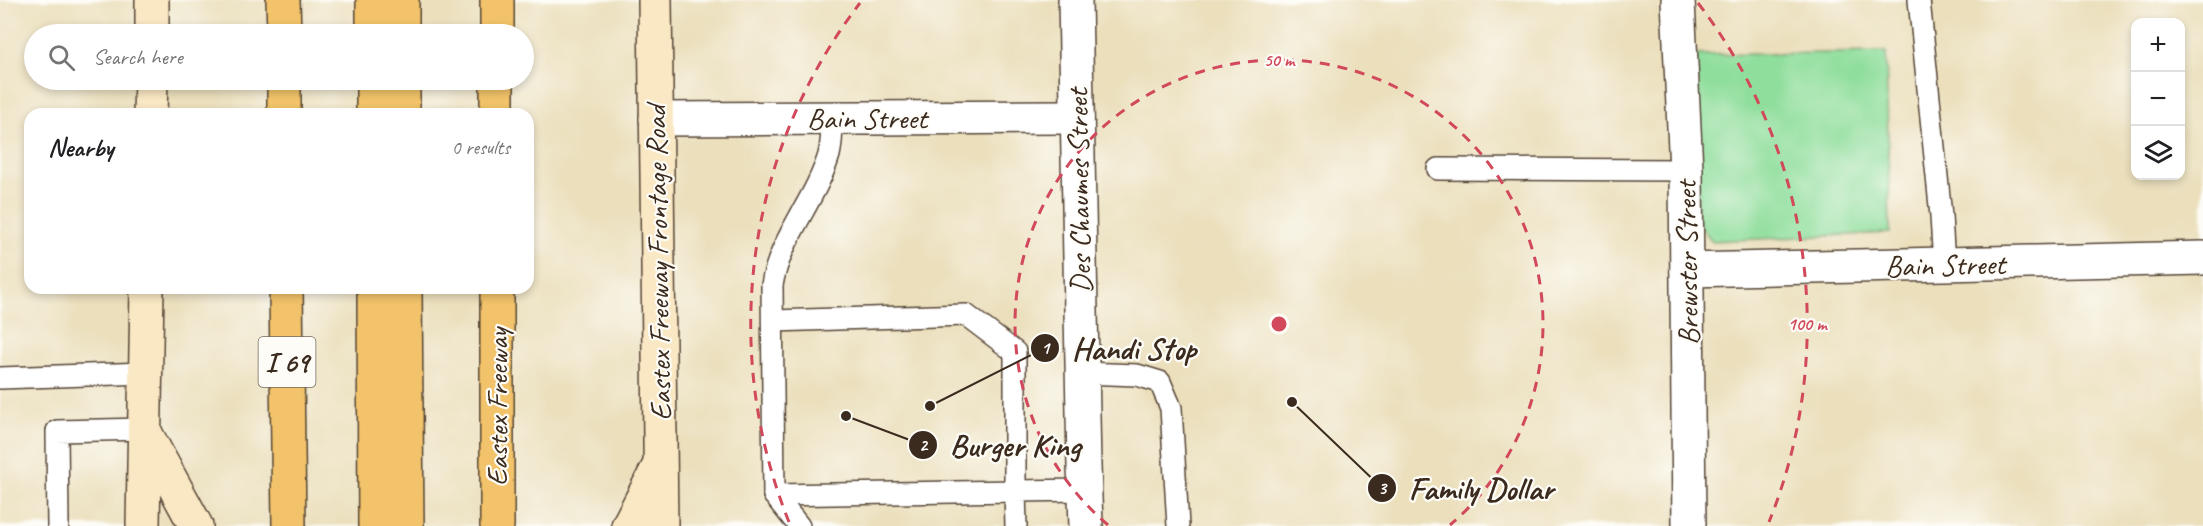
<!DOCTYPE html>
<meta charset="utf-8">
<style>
:root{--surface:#fff;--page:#f2f2f2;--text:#202124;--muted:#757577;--line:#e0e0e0}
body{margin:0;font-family:Caveat,sans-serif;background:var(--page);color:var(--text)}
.controls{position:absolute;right:18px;top:18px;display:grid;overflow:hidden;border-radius:12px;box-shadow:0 3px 9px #0003}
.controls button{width:54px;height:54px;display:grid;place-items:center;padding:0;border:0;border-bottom:2px solid var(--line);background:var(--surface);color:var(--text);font:30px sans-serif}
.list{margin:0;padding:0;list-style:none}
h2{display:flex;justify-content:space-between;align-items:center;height:78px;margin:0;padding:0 24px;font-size:26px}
h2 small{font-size:20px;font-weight:400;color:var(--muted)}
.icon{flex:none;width:33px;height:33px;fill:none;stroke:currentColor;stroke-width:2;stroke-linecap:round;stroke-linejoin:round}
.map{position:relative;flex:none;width:2203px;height:526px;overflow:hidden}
.search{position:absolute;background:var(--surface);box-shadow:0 3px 9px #0003;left:24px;top:24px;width:510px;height:66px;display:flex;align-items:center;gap:15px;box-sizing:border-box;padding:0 21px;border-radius:33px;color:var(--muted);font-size:22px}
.panel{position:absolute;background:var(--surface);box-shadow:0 3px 9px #0003;left:24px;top:108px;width:510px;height:186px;border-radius:18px}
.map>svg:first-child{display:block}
.green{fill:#8fde9c;stroke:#65845d;stroke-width:1.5}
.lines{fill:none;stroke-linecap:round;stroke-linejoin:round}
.lane-casing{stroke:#554536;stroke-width:24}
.street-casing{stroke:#554536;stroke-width:36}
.secondary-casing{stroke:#554536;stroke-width:36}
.highway-casing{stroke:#554536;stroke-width:36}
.lane{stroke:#fff;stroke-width:21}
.street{stroke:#fff;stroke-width:33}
.secondary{stroke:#fae7c3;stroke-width:33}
.highway{stroke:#f2c36a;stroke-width:33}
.ring{fill:none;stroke:#d1495b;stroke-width:3;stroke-dasharray:10 8}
.labels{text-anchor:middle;stroke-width:4.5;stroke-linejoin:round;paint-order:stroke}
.shield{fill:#fdfcf7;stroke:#75695f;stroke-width:1.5}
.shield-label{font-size:28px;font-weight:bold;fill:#3b2a1e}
.street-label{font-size:30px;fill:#3b2a1e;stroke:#fdfcf7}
.centre{fill:#d1495b;stroke:#fdfcf7;stroke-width:3}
.ring-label{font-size:18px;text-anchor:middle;font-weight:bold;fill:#d1495b;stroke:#fdfcf7;stroke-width:4.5;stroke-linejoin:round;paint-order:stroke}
.leader{fill:none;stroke:#3b2a1e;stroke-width:2}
.callout-dot{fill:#3b2a1e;stroke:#fdfcf7;stroke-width:2}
.mark-label{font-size:18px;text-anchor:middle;font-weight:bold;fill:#fff}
.callout-label{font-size:32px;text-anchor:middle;font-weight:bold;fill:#3b2a1e;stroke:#fdfcf7;stroke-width:4.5;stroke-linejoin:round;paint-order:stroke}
</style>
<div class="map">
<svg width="2203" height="526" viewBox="0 0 2203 526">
<rect width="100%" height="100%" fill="#fdfcf7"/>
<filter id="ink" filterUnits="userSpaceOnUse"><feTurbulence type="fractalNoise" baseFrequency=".0167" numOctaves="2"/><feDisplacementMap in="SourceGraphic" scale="12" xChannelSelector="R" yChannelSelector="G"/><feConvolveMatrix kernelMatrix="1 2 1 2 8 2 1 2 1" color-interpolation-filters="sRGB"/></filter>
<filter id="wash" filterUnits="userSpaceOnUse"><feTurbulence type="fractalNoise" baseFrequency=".008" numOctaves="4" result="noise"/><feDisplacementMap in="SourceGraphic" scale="24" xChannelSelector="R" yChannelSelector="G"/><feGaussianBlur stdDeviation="1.35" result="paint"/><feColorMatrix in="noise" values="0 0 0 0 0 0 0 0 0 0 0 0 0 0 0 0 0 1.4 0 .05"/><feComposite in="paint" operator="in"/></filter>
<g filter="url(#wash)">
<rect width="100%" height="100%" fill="#ebdfbc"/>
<polygon class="green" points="1886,52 1890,233 1712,241 1697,222 1696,55"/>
</g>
<g filter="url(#ink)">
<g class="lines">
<g class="lane-casing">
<g id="lane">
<polyline points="1919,0 1941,216 1944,265"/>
<polyline points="1438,169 1686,170"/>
<polyline points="773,321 966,315 1015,352 1015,491 774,495"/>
<polyline points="1083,373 1137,375 1160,382 1171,408 1178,526"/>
<polyline points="0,378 145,373"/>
<polyline points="58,526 57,431 144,429"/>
<path d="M799 526 774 495 772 285C780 238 815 201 829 155 832 143 832 131 832 118"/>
<polyline points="1016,526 1015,491 1085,490"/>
</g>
</g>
<g class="street-casing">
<g id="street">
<polyline points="1075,0 1084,466 1086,526"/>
<polyline points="1678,0 1686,170 1689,526"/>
<polyline points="656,119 1077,117"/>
<polyline points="1687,270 2203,258"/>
</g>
</g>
<g class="secondary-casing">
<g id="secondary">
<polyline points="655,0 661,526"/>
<polyline points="152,34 152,0"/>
<polyline points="150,114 151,80"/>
<polyline points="146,434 196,526"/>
<polyline points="143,526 147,288"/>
<polyline points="628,526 659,466"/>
</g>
</g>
<g class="highway-casing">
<g id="highway">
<polyline points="283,0 284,34"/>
<polyline points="373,0 373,34"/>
<polyline points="402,0 402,34"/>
<polyline points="497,34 497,0"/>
<polyline points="284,80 284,114"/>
<polyline points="373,80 373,114"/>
<polyline points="403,80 403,114"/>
<polyline points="497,114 497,80"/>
<polyline points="286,288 289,526"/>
<polyline points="374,288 375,526"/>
<polyline points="405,288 407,526"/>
<polyline points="497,288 497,526"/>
</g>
</g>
<use href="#lane" class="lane"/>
<use href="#street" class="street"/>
<use href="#secondary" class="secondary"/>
<use href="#highway" class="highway"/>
</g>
</g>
<g class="ring">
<path d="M1108 525A264 264 0 1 1 1450 525"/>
<path d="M789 522A528 528 0 0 1 860 3M1698 3A528 528 0 0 1 1769 522"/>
</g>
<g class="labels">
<rect class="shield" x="258.5" y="337" width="57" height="50" rx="4.5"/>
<g class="shield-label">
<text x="287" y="372">I 69</text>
</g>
<g class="street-label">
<text x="867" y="128">Bain Street</text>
<text transform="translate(1079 191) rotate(-91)" y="10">Des Chaumes Street</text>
<text transform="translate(658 263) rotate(-91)" y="10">Eastex Freeway Frontage Road</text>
<text transform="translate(1687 263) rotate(-91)" y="10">Brewster Street</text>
<text transform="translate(1945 265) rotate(-1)" y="10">Bain Street</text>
<text transform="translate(497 407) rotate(-90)" y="10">Eastex Freeway</text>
</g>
</g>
<circle cx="1279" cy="324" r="9" class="centre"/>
<g class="ring-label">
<text x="1279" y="66">50 m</text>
<text x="1807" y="330">100 m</text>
</g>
<path class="leader" d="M930 406L1045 348M846 416L923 445M1292 402L1382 488"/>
<g class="callout-dot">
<circle cx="930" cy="406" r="6"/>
<circle cx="846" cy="416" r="6"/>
<circle cx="1292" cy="402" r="6"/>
<circle cx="1045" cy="348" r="15"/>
<circle cx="923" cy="445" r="15"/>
<circle cx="1382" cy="488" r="15"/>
</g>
<g class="mark-label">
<text x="1045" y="354">1</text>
<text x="923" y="451">2</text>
<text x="1382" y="494">3</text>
</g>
<g class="callout-label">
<text x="1134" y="359">Handi Stop</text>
<text x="1015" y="456">Burger King</text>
<text x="1481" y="499">Family Dollar</text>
</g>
</svg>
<div class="controls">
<button>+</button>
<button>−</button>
<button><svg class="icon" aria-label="layers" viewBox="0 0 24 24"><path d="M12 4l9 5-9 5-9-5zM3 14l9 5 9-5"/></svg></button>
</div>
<div class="search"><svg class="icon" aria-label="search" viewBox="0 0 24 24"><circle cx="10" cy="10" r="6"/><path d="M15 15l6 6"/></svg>Search here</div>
<section class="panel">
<h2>Nearby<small>0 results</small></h2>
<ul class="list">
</ul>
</section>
</div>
